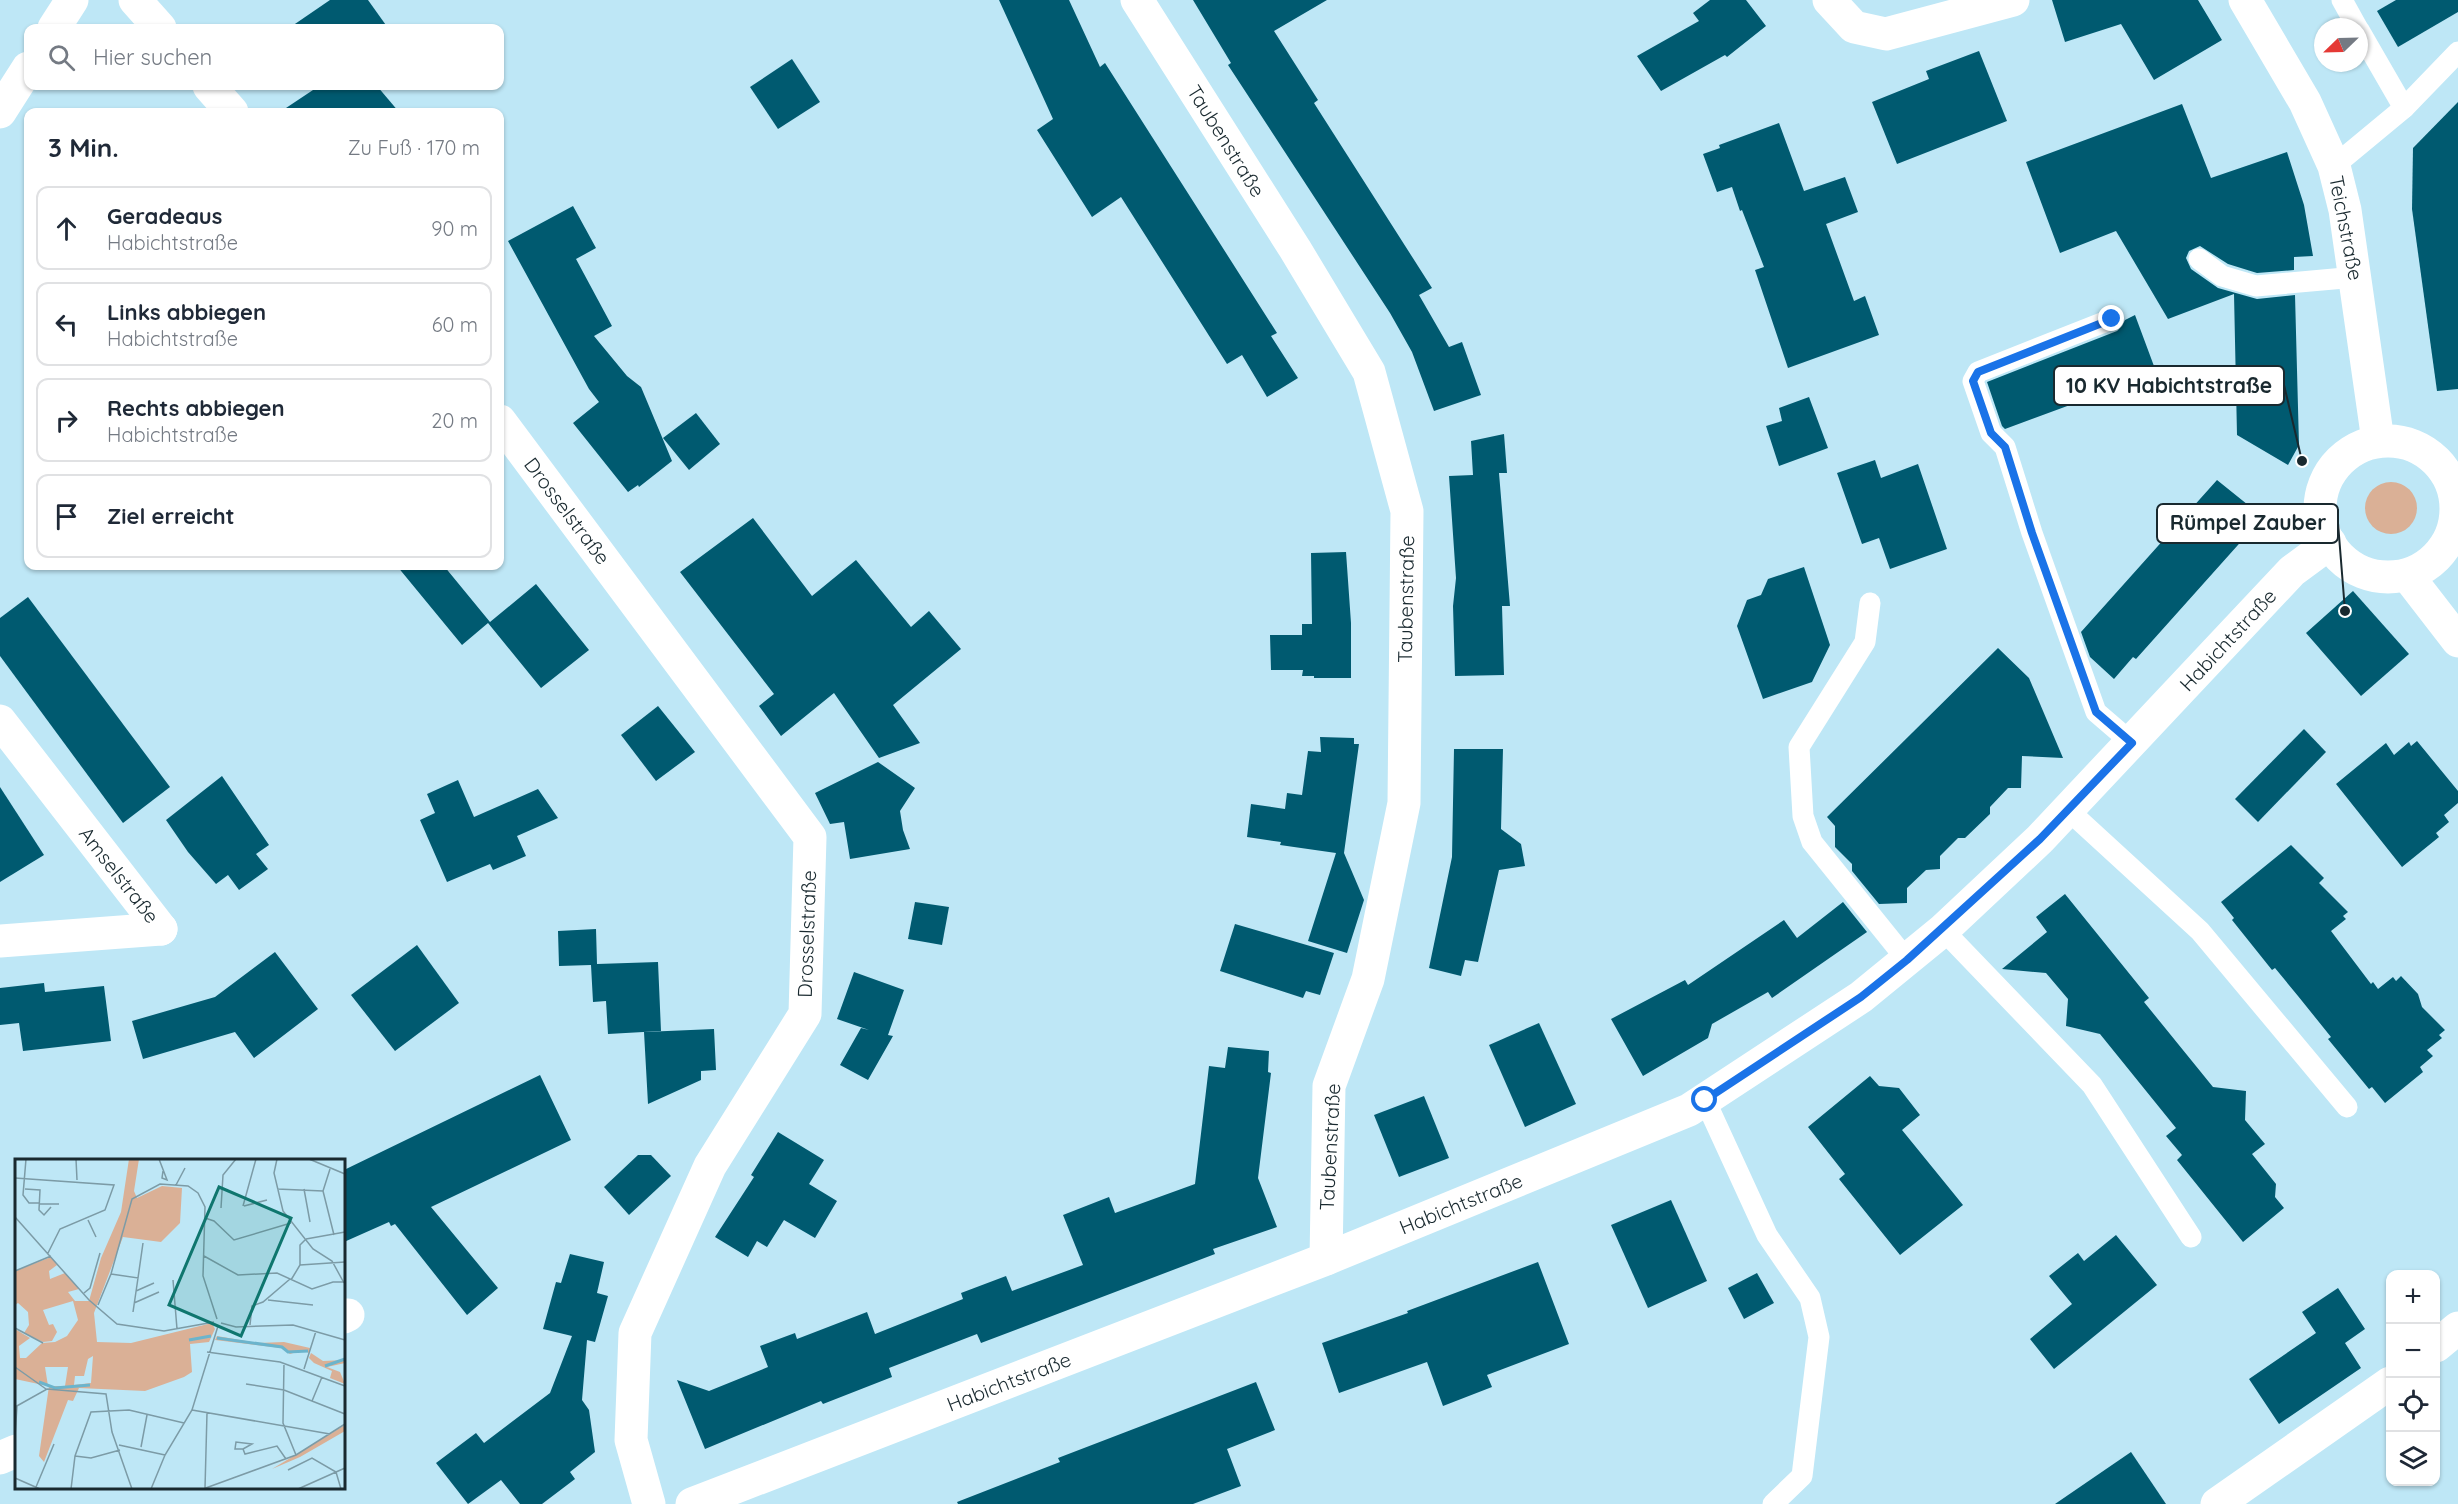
<!DOCTYPE html>
<html lang="de">
<meta charset="utf-8">
<style>
:root{--surface:#fff;--page:#f2f2f3;--text:#1f2937;--muted:#747a83;--line:#e0e1e3}
body{margin:0;font-family:Quicksand,sans-serif;background:var(--page);color:var(--text)}
.controls{position:absolute;right:18px;bottom:18px;display:grid;overflow:hidden;border-radius:12px;box-shadow:0 2px 4px #0004}
.controls button{width:54px;height:54px;display:grid;place-items:center;padding:0;border:0;border-bottom:2px solid var(--line);background:var(--surface);color:var(--text);font:30px sans-serif}
.compass{position:absolute;left:2314px;top:18px;width:54px;height:54px;border-radius:50%;background:var(--surface);box-shadow:0 2px 4px #0004;rotate:247deg}
.stop{position:absolute;width:18px;height:18px;margin:-14px;border:4px solid #1a73e8;border-radius:50%;background:#fff}
.stop.end{background:#1a73e8;border-color:#fff;box-shadow:0 2px 6px #0008}
.list{margin:0;padding:0;list-style:none}
h2{display:flex;justify-content:space-between;align-items:center;height:78px;margin:0;padding:0 24px;font-size:26px}
h2 small{font-size:20px;font-weight:400;color:var(--muted)}
.list li{display:grid;grid-template-columns:39px 1fr auto;gap:18px;align-items:center;box-sizing:border-box;height:84px;margin:0 12px 12px;padding:0 12px;border:2px solid var(--line);border-radius:12px}
.list b{display:block;font-size:22px;white-space:nowrap}
.list p{margin:0;font-size:20px;white-space:nowrap;color:var(--muted)}
.list em{font-size:20px;font-style:normal;color:var(--muted)}
.icon{flex:none;width:33px;height:33px;fill:none;stroke:currentColor;stroke-width:2;stroke-linecap:round;stroke-linejoin:round}
.map{position:relative;flex:none;width:2458px;height:1504px;overflow:hidden}
.search{position:absolute;background:var(--surface);box-shadow:0 2px 4px #0004;left:24px;top:24px;width:480px;height:66px;display:flex;align-items:center;gap:15px;box-sizing:border-box;padding:0 21px;border-radius:12px;color:var(--muted);font-size:22px}
.panel{position:absolute;background:var(--surface);box-shadow:0 2px 4px #0004;left:24px;top:108px;width:480px;height:462px;border-radius:12px}
.map>svg:first-child{display:block}
.green{fill:#dab096}
.building{fill:#005a70}
.lines{fill:none;stroke-linecap:round;stroke-linejoin:round}
.lane{stroke:#fff;stroke-width:21}
.street{stroke:#fff;stroke-width:33}
.route{stroke:#1a73e8;stroke-width:8}
.labels{text-anchor:middle;stroke-width:6;stroke-linejoin:round;paint-order:stroke}
.street-label{font-size:20px;fill:#19292f;stroke:#fff}
.inset-river{fill:none;stroke:#6bb4cc;stroke-width:3}
.inset-road{fill:none;stroke:#7c9ba6;stroke-width:1.5}
.view{fill:#0f766e;fill-opacity:0.15;stroke:#0f766e;stroke-width:3}
.inset-edge{fill:none;stroke:#19292f;stroke-width:3}
.leader{fill:none;stroke:#19292f;stroke-width:2}
.callout-dot{fill:#19292f;stroke:#fff;stroke-width:2}
.callout{fill:#fff;stroke:#19292f;stroke-width:2}
.callout-label{font-size:21px;text-anchor:middle;font-weight:bold;fill:#19292f}
</style>
<div class="map">
<svg width="2458" height="1504" viewBox="0 0 2458 1504">
<rect width="100%" height="100%" fill="#bee7f6"/>
<circle class="green" cx="2391" cy="508" r="26"/>
<g class="building">
<polygon points="330,0 368,0 388,28 293,28 292,26"/>
<polygon points="999,0 1069,0 1100,67 1105,63 1277,333 1271,336 1298,378 1267,397 1242,355 1227,364 1121,197 1092,217 1037,130 1053,119"/>
<polygon points="1193,0 1327,0 1274,31 1318,100 1314,103 1432,288 1419,295 1449,347 1462,342 1481,395 1434,411 1412,352 1390,313 1228,65 1231,63"/>
<polygon points="1710,0 1746,0 1766,26 1727,57 1725,55 1661,91 1637,56 1699,21 1693,13"/>
<polygon points="2052,0 2198,0 2222,40 2154,80 2121,24 2065,42"/>
<polygon points="2396,0 2458,0 2458,12 2398,47 2377,11"/>
<polygon points="1979,51 2007,121 1897,164 1872,102 1929,79 1926,71"/>
<polygon points="792,59 820,102 778,129 750,87"/>
<polygon points="319,86 377,86 399,112 280,112"/>
<polygon points="2458,102 2458,389 2437,391 2412,209 2413,148"/>
<polygon points="2182,104 2211,178 2287,152 2304,205 2313,256 2294,257 2294,270 2257,273 2228,264 2200,246 2189,251 2186,258 2191,269 2218,288 2257,299 2295,295 2299,445 2288,465 2237,435 2234,294 2168,319 2116,231 2060,253 2026,162"/>
<polygon points="1779,123 1804,191 1845,177 1858,212 1826,224 1854,301 1865,296 1879,335 1788,368 1755,270 1764,267 1742,210 1740,211 1732,187 1717,192 1703,154 1720,148 1719,145"/>
<polygon points="573,206 596,248 576,259 612,326 594,336 627,376 641,387 672,461 639,487 638,485 628,492 573,423 599,402 589,389 508,241"/>
<polygon points="2135,315 2164,393 2131,373 2126,381 2127,384 2005,429 2002,426 1987,382 2117,331 2122,326 2125,320"/>
<polygon points="1809,397 1828,448 1779,466 1766,426 1782,421 1779,408"/>
<polygon points="696,413 720,444 689,470 663,438"/>
<polygon points="1504,434 1507,473 1499,473 1510,606 1502,606 1504,675 1455,676 1453,606 1456,578 1449,476 1473,475 1471,441"/>
<polygon points="1875,460 1881,478 1918,464 1947,549 1890,569 1879,538 1862,544 1837,473"/>
<polygon points="2217,480 2263,517 2136,659 2133,657 2114,679 2090,657 2081,632"/>
<polygon points="753,518 812,596 856,560 911,627 929,611 961,649 893,705 920,743 879,758 834,693 781,736 759,706 774,694 680,572"/>
<polygon points="1346,552 1351,623 1351,678 1314,678 1314,676 1302,676 1303,670 1271,670 1270,635 1302,635 1302,624 1312,624 1311,553"/>
<polygon points="397,566 444,566 490,622 536,584 589,650 541,688 488,623 462,645"/>
<polygon points="1804,567 1830,645 1812,682 1763,699 1737,626 1747,600 1761,595 1768,579"/>
<polygon points="2353,591 2409,654 2361,696 2306,633"/>
<polygon points="28,597 170,787 123,823 0,656 0,618"/>
<polygon points="1998,648 2029,678 2063,758 2022,756 2021,788 2008,788 1990,807 1990,814 1965,838 1958,838 1940,856 1940,869 1926,870 1907,888 1907,903 1879,904 1852,871 1852,864 1835,847 1835,826 1827,817"/>
<polygon points="658,706 695,752 656,781 621,735"/>
<polygon points="2304,729 2326,752 2258,822 2235,799"/>
<polygon points="1320,737 1354,738 1354,744 1359,744 1344,853 1364,900 1347,953 1308,941 1336,853 1280,845 1281,842 1247,837 1251,804 1285,809 1287,793 1302,795 1308,751 1321,752"/>
<polygon points="2417,741 2458,791 2458,803 2444,815 2449,822 2436,833 2439,837 2402,867 2336,784 2386,743 2394,755 2409,742 2411,746"/>
<polygon points="1454,749 1503,749 1501,829 1521,844 1525,866 1499,870 1478,962 1465,960 1461,976 1429,968 1452,857"/>
<polygon points="878,762 915,788 900,811 903,830 910,849 850,859 844,822 830,824 815,793"/>
<polygon points="222,776 269,845 256,854 268,869 239,890 228,875 216,884 188,852 166,820"/>
<polygon points="458,780 474,817 538,789 558,818 517,836 526,856 493,870 490,864 447,882 420,820 435,813 427,794"/>
<polygon points="0,787 44,855 0,882"/>
<polygon points="2291,845 2324,878 2319,883 2348,912 2343,916 2346,919 2331,931 2371,984 2373,982 2378,989 2393,977 2396,981 2401,976 2418,994 2422,1007 2445,1030 2439,1035 2442,1038 2427,1050 2433,1056 2420,1067 2423,1072 2385,1103 2372,1087 2369,1089 2328,1039 2331,1037 2298,996 2275,968 2272,970 2232,920 2234,918 2221,902"/>
<polygon points="2065,894 2149,998 2144,1002 2213,1087 2246,1091 2245,1120 2265,1144 2252,1154 2276,1184 2275,1197 2284,1208 2243,1242 2177,1160 2182,1155 2166,1136 2176,1128 2100,1034 2066,1026 2068,999 2046,973 2002,969 2047,932 2036,917"/>
<polygon points="915,902 949,907 942,945 908,939"/>
<polygon points="1843,902 1867,932 1772,998 1768,992 1712,1024 1708,1038 1643,1076 1611,1019 1685,980 1688,985 1784,920 1797,938"/>
<polygon points="1235,924 1334,953 1320,995 1306,991 1303,998 1220,971"/>
<polygon points="596,929 597,964 658,962 661,1031 608,1034 606,1001 593,1002 591,965 559,966 558,931"/>
<polygon points="417,945 459,1003 395,1051 351,995"/>
<polygon points="275,952 318,1009 254,1058 235,1032 143,1059 132,1021 215,997"/>
<polygon points="854,972 904,990 888,1035 893,1036 868,1080 840,1065 861,1028 869,1030 837,1019"/>
<polygon points="44,983 45,992 104,986 111,1041 23,1051 19,1023 0,1025 0,988"/>
<polygon points="1539,1023 1576,1104 1525,1127 1489,1045"/>
<polygon points="714,1029 716,1070 701,1071 701,1080 648,1104 644,1032"/>
<polygon points="1228,1047 1269,1051 1268,1072 1271,1073 1258,1178 1277,1227 1213,1249 1215,1254 981,1343 977,1334 889,1368 892,1377 823,1404 821,1401 705,1449 677,1380 709,1391 768,1367 760,1346 795,1333 797,1339 867,1312 875,1334 963,1299 961,1293 1006,1276 1012,1291 1083,1265 1063,1215 1109,1197 1115,1213 1195,1184 1209,1066 1225,1068"/>
<polygon points="540,1075 571,1140 431,1207 498,1288 467,1315 395,1224 391,1226 389,1222 344,1242 344,1170"/>
<polygon points="1870,1076 1879,1086 1899,1088 1920,1115 1902,1130 1963,1205 1900,1255 1839,1179 1845,1174 1808,1127"/>
<polygon points="1424,1096 1449,1158 1399,1177 1374,1115"/>
<polygon points="778,1132 824,1160 809,1184 837,1201 815,1238 784,1220 767,1247 757,1241 748,1257 715,1237 754,1177 751,1175"/>
<polygon points="638,1155 651,1155 671,1176 629,1215 604,1187"/>
<polygon points="1671,1200 1707,1281 1648,1308 1611,1225"/>
<polygon points="2116,1235 2157,1285 2054,1369 2030,1339 2072,1304 2049,1276 2078,1253 2084,1261"/>
<polygon points="570,1254 604,1262 597,1293 608,1296 595,1342 587,1340 582,1400 589,1410 595,1452 570,1472 575,1479 542,1504 520,1504 501,1480 468,1504 436,1463 476,1433 484,1443 550,1393 572,1336 543,1329 556,1282 561,1283"/>
<polygon points="1538,1262 1569,1344 1487,1375 1492,1387 1443,1406 1427,1362 1339,1393 1322,1343 1408,1313 1407,1311"/>
<polygon points="1757,1273 1774,1303 1744,1319 1728,1288"/>
<polygon points="2338,1288 2365,1329 2345,1343 2361,1368 2279,1424 2249,1379 2316,1333 2302,1312"/>
<polygon points="1256,1382 1275,1430 1227,1449 1241,1486 1193,1504 958,1504 957,1502 1060,1462 1058,1458"/>
<polygon points="2131,1452 2166,1504 2055,1504"/>
</g>
<g class="lines">
<g class="lane">
<polyline points="2342,0 2357,27"/>
<polyline points="2359,30 2404,108"/>
<polyline points="2334,166 2404,108 2458,52"/>
<polyline points="2199,259 2222,276 2256,286 2356,277"/>
<polyline points="2112,319 1978,372 1973,381 1991,433 2005,447 2032,533 2096,712 2132,743"/>
<polyline points="1870,603 1865,642 1799,747 1803,816 1812,842 1907,960"/>
<polyline points="2068,810 2200,931 2347,1107"/>
<polyline points="1943,930 2092,1085 2191,1237"/>
<polyline points="1705,1100 1767,1235 1810,1298 1819,1337 1802,1476 1773,1504"/>
</g>
<g class="street">
<polyline points="135,0 160,28"/>
<polyline points="1137,0 1295,249 1369,372 1407,511 1404,803 1368,979 1329,1086 1326,1259"/>
<polyline points="1829,0 1854,27 1886,34 2013,0"/>
<polyline points="2245,0 2305,102 2334,166 2345,210 2378,441"/>
<polyline points="54,28 72,0"/>
<polyline points="209,86 232,112"/>
<polyline points="0,112 28,68"/>
<polyline points="500,421 810,837 805,1014 710,1166 635,1333 631,1440 649,1504"/>
<circle cx="2388" cy="509" r="68"/>
<polyline points="2407,575 2458,641"/>
<polyline points="0,721 161,929"/>
<polyline points="0,941 161,929"/>
<polyline points="344,1317 348,1315"/>
<polyline points="2436,1346 2458,1328"/>
<polyline points="0,1458 16,1451"/>
<polyline points="692,1504 1326,1259 1689,1110 1861,997 1943,930 2040,839 2292,571 2330,543"/>
<polyline points="2217,1504 2390,1383"/>
</g>
</g>
<g class="lines">
<polyline class="route" points="1705,1100 1861,997 1907,960 2040,839 2132,743 2096,712 2032,533 2005,447 1991,433 1973,381 1978,372 2112,319"/>
</g>
<g class="labels">
<g class="street-label">
<text transform="translate(1226 141) rotate(58)" y="7">Taubenstraße</text>
<text transform="translate(2346 228) rotate(79)" y="7">Teichstraße</text>
<text transform="translate(567 511) rotate(53)" y="7">Drosselstraße</text>
<text transform="translate(1406 599) rotate(-89)" y="7">Taubenstraße</text>
<text transform="translate(2228 640) rotate(-47)" y="7">Habichtstraße</text>
<text transform="translate(119 875) rotate(52)" y="7">Amselstraße</text>
<text transform="translate(807 934) rotate(-88)" y="7">Drosselstraße</text>
<text transform="translate(1330 1147) rotate(-87)" y="7">Taubenstraße</text>
<text transform="translate(1461 1204) rotate(-22)" y="7">Habichtstraße</text>
<text transform="translate(1009 1382) rotate(-21)" y="7">Habichtstraße</text>
</g>
</g>
<g transform="translate(15 1159)">
<rect width="330" height="330" fill="#bee7f6"/>
<path d="M114 0H124L119 32 122 39 147 27 167 29 165 64 146 83 108 78 79 154 82 183 116 184 197 164 200 170 194 183 175 185 177 213 169 218 130 232 64 229 58 242 53 241 29 303 24 297 34 227H50L53 208H30L33 227 0 220V170L15 179 4 187 5 199H11L27 184 40 183 52 177 63 161 58 142 28 151 34 166 38 165 42 173 37 182 28 183 9 174 14 166 13 153 3 144 0 146V112L36 98 42 106 34 112 35 120 50 114 64 130 53 133 60 142H74L86 99 106 53ZM78 197 76 224 59 226 60 217H69L73 200ZM202 177 243 184 269 183 295 189 294 194 288 191 275 195 266 189 200 181ZM296 194 308 202 330 201V204L312 208 325 213 330 225 315 219 317 212 299 204 294 199ZM330 266V272L311 283 285 298 257 310Z" fill="#dab096" fill-rule="evenodd"/>
<path class="inset-river" d="M202 179 267 188 273 193 293 192M174 181 196 177M310 207 330 200M24 223 40 229 75 226"/>
<path class="inset-road" d="M11 0 8 36 14 44H24M61 0 62 21M144 0 152 21 147 19 148 12M262 0 259 14 268 52 298 90 317 102 329 124M294 0 330 15M315 10 308 32 319 76M0 19 99 26 90 51 45 70 33 94M161 26 170 9M10 30 25 31 24 51 29 56 36 48M262 30 308 32M289 30 295 63M24 45H44M228 47 241 0M229 47 252 41M206 49 208 16 221 0M0 58 74 141 102 165 149 172 199 163M190 59 199 62 219 81 276 64M73 61 81 78M291 80 330 73M189 97 223 116 262 114 297 130 318 123H330M285 106 330 103M0 112 36 97M96 115 123 119 128 84M158 121 162 170M276 121 285 106V86L290 81M121 132 139 124M69 134 75 129 85 94M253 141 298 146M119 144 144 133M83 146 96 115 117 40 145 25 173 27 183 34 190 48 188 117 202 160M118 153 123 119M206 164 221 168 278 166 330 181M235 166 237 147 248 143 275 120M0 169 28 184M192 193 265 203 330 227M269 204 268 264 281 296M0 208 31 230M289 210 301 172M231 225 269 231 330 255M297 242 307 218M0 248 32 230 91 235 97 273 117 330M177 251 315 275M0 277 2 247M104 286 150 296M126 288 132 256M228 290 237 285 221 283 220 290H228L230 295 262 287 271 300M60 297 76 299 105 291M273 311 297 299 321 313 326 330M0 319 25 330M21 328 39 285M190 329 192 254M56 330 60 297 76 253 114 251 169 264M136 330 150 296 177 251 203 167M188 330 281 296 330 265M283 330 330 309"/>
<path class="view" d="M204 28 276 59 226 177 154 146Z"/>
<rect width="330" height="330" class="inset-edge"/>
</g>
<path class="leader" d="M2302 461L2284 385M2345 611L2338 523"/>
<g class="callout-dot">
<circle cx="2302" cy="461" r="6"/>
<circle cx="2345" cy="611" r="6"/>
</g>
<g class="callout">
<rect x="2054" y="366" width="230" height="39" rx="6"/>
<rect x="2157" y="504" width="181" height="39" rx="6"/>
</g>
<g class="callout-label">
<text x="2169" y="393">10 KV Habichtstraße</text>
<text x="2248" y="530">Rümpel Zauber</text>
</g>
</svg>
<div class="controls">
<button>+</button>
<button>−</button>
<button><svg class="icon" aria-label="locate" viewBox="0 0 24 24"><circle cx="12" cy="12" r="6"/><path d="M12 2v4M12 18v4M2 12h4M18 12h4"/></svg></button>
<button><svg class="icon" aria-label="layers" viewBox="0 0 24 24"><path d="M12 4l9 5-9 5-9-5zM3 14l9 5 9-5"/></svg></button>
</div>
<svg class="compass" viewBox="-18 -18 36 36"><path d="M0-13l5 13h-10z" fill="#e53935"/><path d="M0 13l5-13h-10z" fill="#747a83"/></svg>
<div class="stop" style="left:1705px;top:1100px"></div>
<div class="stop end" style="left:2112px;top:319px"></div>
<div class="search"><svg class="icon" aria-label="search" viewBox="0 0 24 24"><circle cx="10" cy="10" r="6"/><path d="M15 15l6 6"/></svg>Hier suchen</div>
<section class="panel">
<h2>3 Min.<small>Zu Fuß · 170 m</small></h2>
<ul class="list">
<li><svg class="icon" aria-label="ahead" viewBox="0 0 24 24"><path d="M12 20V5M6 11l6-6 6 6"/></svg><div><b>Geradeaus</b><p>Habichtstraße</p></div><em>90 m</em></li>
<li><svg class="icon" aria-label="left" viewBox="0 0 24 24"><path d="M17 20v-9H6M10 6l-5 5 5 5"/></svg><div><b>Links abbiegen</b><p>Habichtstraße</p></div><em>60 m</em></li>
<li><svg class="icon" aria-label="right" viewBox="0 0 24 24"><path d="M7 20v-9h11M14 6l5 5-5 5"/></svg><div><b>Rechts abbiegen</b><p>Habichtstraße</p></div><em>20 m</em></li>
<li><svg class="icon" aria-label="arrive" viewBox="0 0 24 24"><path d="M6 21V4h12l-3 4 3 4H6"/></svg><div><b>Ziel erreicht</b></div></li>
</ul>
</section>
</div>
